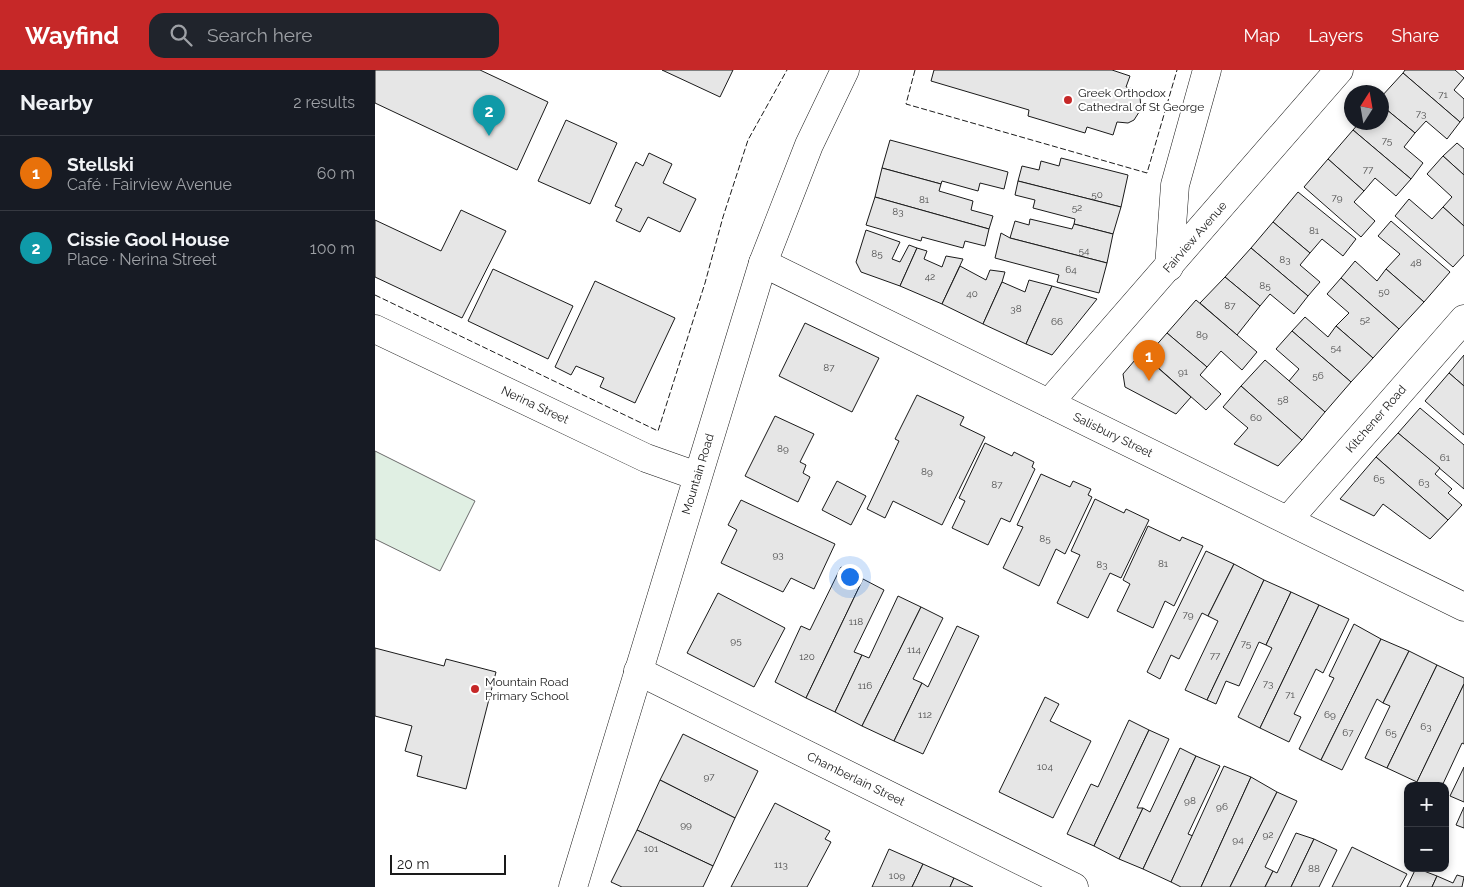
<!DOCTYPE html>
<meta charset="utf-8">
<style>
:root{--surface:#171b24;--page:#20242c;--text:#f1f3f6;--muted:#9ea1a6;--line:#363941;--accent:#c62828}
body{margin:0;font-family:Raleway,sans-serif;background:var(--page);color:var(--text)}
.controls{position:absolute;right:15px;bottom:15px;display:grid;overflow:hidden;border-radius:10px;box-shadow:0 2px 8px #0003}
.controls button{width:45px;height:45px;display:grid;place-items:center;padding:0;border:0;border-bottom:1px solid var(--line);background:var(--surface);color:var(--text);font:25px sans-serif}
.compass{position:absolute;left:969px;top:15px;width:45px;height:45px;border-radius:50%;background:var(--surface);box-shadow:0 2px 8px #0003;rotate:11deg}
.scale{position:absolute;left:15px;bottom:12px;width:116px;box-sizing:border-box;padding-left:5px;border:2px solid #1a1a1a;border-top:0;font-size:14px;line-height:18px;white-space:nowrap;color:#1a1a1a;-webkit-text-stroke:4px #fff;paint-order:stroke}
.you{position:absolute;left:474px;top:506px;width:18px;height:18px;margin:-12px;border:4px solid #fff;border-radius:50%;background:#1a73e8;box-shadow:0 0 0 8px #1a73e833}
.badge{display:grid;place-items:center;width:32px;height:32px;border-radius:50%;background:var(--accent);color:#fff;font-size:16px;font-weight:700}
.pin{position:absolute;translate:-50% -41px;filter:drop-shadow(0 1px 2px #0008)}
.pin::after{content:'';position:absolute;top:26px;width:18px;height:15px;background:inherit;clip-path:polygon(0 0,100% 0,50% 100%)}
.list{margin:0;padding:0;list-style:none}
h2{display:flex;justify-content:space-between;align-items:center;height:65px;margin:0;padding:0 20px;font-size:21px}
h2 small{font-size:16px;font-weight:400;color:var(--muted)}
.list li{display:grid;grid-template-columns:32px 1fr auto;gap:15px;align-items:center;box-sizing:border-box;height:75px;padding:0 20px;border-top:1px solid var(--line)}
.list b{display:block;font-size:19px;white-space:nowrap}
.list p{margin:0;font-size:16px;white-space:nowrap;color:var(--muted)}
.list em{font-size:16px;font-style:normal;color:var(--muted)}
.icon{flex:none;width:28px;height:28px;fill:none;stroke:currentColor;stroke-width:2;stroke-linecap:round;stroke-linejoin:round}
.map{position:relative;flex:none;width:1089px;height:817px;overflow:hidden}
header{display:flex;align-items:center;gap:30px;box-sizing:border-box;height:70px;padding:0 25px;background:var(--accent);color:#fff}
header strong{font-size:24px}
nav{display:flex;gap:28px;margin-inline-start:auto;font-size:18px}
.search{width:350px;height:45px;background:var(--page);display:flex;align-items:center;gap:12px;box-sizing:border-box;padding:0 18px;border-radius:15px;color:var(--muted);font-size:19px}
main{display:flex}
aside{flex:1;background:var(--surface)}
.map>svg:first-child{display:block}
.green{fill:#e0efe3;stroke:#6a6a6a}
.building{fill:#e6e6e6;stroke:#1a1a1a}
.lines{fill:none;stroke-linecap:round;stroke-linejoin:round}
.street-casing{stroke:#1a1a1a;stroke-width:29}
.street{stroke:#fff;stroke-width:28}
.fence{stroke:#1a1a1a;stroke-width:1;stroke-dasharray:6 2.5;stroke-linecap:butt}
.poi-dot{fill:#c62828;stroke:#fff;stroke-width:2}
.labels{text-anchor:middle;stroke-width:4;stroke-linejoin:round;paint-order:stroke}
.number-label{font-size:10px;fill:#4d4d4d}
.poi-label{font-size:12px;fill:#1a1a1a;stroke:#fff;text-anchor:start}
.street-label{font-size:12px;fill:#1a1a1a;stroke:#fff}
</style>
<header>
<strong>Wayfind</strong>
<div class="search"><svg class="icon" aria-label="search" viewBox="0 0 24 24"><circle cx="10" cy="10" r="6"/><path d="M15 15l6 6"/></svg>Search here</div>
<nav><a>Map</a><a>Layers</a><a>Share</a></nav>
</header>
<main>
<aside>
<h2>Nearby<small>2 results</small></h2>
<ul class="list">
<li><span class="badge" style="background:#e8710a">1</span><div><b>Stellski</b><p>Café · Fairview Avenue</p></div><em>60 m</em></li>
<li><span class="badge" style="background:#0f9aa8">2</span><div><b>Cissie Gool House</b><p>Place · Nerina Street</p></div><em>100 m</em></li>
</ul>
</aside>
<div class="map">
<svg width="1089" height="817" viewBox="0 0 1089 817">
<rect width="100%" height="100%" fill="#fff"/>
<polygon class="green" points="0,381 100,431 65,501 0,469"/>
<g class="building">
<polygon points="0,0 105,0 173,32 142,100 0,33"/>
<polygon points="287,0 358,0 345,27"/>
<polygon points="559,0 737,0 755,6 751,17 758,19 765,27 766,39 759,50 753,53 742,52 738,65 712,57 710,63 653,46 654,40 556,11"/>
<polygon points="1030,0 1080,0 1089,8 1079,20 1089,29 1089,47 1085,52 1028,3"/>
<polygon points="1028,3 1085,52 1072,69 1051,51 1040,63 1006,35 1006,27"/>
<polygon points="1006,35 1040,63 1029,77 1048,93 1036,109 978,60 985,52 1006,52"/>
<polygon points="191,50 242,73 215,134 163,111"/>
<polygon points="978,60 1036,109 1021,126 1000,108 989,121 953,89"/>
<polygon points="515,70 633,102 629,119 605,113 603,121 567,111 566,114 507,98"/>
<polygon points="1082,73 1089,79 1089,105 1068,86"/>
<polygon points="274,83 297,94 288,113 321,129 305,162 273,147 265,162 241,151 247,139 240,136 261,92 268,96"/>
<polygon points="1068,86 1089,105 1089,156 1068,137 1077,127 1052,104"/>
<polygon points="686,88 753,105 746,137 643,111 647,96 664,100 666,91 684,96"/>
<polygon points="953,89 989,121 979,132 1000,151 986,167 929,117"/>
<polygon points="507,98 566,114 564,121 598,131 596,140 618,146 614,159 500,127"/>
<polygon points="643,111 746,137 738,164 699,154 700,149 658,138 660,130 640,125"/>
<polygon points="923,122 981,169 968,186 947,169 935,183 898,152"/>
<polygon points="500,127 614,159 610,176 590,171 588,178 547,167 546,171 491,155"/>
<polygon points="1034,129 1057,149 1068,137 1089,156 1089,185 1078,197 1020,146"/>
<polygon points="86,140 131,161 87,248 0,207 0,150 66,181"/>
<polygon points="655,149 697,159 699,154 738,164 732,193 635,168 640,151 654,155"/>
<polygon points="1016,151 1075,202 1049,232 1011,199 1025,184 1003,166"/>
<polygon points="898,152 935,183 925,195 945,212 933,226 876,178"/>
<polygon points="491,160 525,172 517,189 525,192 534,175 542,178 525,216 486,202 481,192"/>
<polygon points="626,163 635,168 732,193 724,223 682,212 684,205 620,188"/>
<polygon points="542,178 552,181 549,189 567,197 571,186 588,189 567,234 525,216"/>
<polygon points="876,178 933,226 919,244 895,224 885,236 850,207"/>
<polygon points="980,191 1002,211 1011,199 1049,232 1024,259 966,208"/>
<polygon points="585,196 611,210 615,200 630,202 627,212 608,254 567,234"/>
<polygon points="118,199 198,236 173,289 93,251"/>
<polygon points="850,207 885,236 862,265 825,233"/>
<polygon points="966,208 1024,259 998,288 961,256 974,243 952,224"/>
<polygon points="654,210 677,216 651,274 608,254 627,212 650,222"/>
<polygon points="220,211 300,248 260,333 225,317 229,308 201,296 196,305 180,297"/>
<polygon points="677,216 722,229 677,285 651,274"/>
<polygon points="821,230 882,282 867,300 846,281 832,297 792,263"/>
<polygon points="930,247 953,267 961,256 998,288 976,312 917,261"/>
<polygon points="430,253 504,288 477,342 404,306"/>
<polygon points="917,261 976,312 950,342 914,311 924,299 901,279"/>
<polygon points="792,263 832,297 825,305 846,324 831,340 771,287"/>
<polygon points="766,283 816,327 801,344 750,317 748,304"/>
<polygon points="1089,285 1089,316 1074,303"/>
<polygon points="890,290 950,342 927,370 866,316"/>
<polygon points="1074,303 1089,316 1089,365 1050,331"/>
<polygon points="866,316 927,370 903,396 859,374 873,358 848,337"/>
<polygon points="542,325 589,347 585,355 610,367 567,455 518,431 510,448 492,439 524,371 520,369"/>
<polygon points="1045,338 1089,375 1089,419 1023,363"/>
<polygon points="400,346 439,364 425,392 431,395 428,403 435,407 423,432 370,406"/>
<polygon points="1023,363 1065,398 1060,404 1077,419 1073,423 1087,435 1073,450 1001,387"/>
<polygon points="610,373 637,386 639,382 659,392 657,397 660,399 635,452 626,448 613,475 577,458 590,431 584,428"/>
<polygon points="1001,387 1073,450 1055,469 1008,434 999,446 965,429"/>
<polygon points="666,404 695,417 698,411 716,419 713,425 717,427 690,484 681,479 664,516 628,498 648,457 642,455"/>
<polygon points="462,411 491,426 476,455 447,440"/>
<polygon points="720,429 749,443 751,439 774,450 746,508 735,503 713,548 682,533 705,485 696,481"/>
<polygon points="366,430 460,474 439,519 416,508 408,522 346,493 362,460 353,455"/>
<polygon points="773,456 805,471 807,467 828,476 799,536 790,531 778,558 742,541 755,514 748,510"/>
<polygon points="831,481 859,494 833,546 827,543 804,589 796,585 785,609 772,602"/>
<polygon points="859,494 889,510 832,630 810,620 843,551 833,546"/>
<polygon points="466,497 488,509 431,628 400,612 426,556 435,560"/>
<polygon points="488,509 509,520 479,582 487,585 460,642 431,628"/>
<polygon points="889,510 916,522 891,575 884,572 864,616 851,611 841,634 832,630"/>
<polygon points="916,522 944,535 885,658 863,647 897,578 891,575"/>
<polygon points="343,523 410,558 379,617 312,583"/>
<polygon points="523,526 546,537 487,656 460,642 487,585 494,588"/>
<polygon points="944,535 974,549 948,603 941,599 919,644 926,647 914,672 885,658"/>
<polygon points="546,537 568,548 538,609 547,613 519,671 487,656"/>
<polygon points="979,554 1006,569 946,690 924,679 959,608 954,606"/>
<polygon points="582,556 604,566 548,684 519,671 547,613 553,617"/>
<polygon points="1006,569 1034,581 1008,633 1002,629 967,700 946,690"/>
<polygon points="0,578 69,596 71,589 121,602 91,719 42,706 47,686 30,681 37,656 0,646"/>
<polygon points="1034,581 1062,595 1012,698 990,688 1015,636 1008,633"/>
<polygon points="1062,595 1089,608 1089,614 1042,712 1012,698"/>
<polygon points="1089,614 1089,674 1087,673 1067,716 1040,716"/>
<polygon points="670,627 684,634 675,651 716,671 678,748 624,722"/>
<polygon points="754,650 774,660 719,776 692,764 716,714 723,717"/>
<polygon points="774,660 794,669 762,738 768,738 744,789 719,776"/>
<polygon points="308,664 383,701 360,748 285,710"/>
<polygon points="805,678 821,686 768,799 744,789 768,738 775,742"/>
<polygon points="821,686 845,696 813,764 818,766 796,812 768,799"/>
<polygon points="849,696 876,707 826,817 806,817 796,812"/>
<polygon points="1089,697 1089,732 1075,726"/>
<polygon points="876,707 902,722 855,817 826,817"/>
<polygon points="285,710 360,748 338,796 262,760"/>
<polygon points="902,722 922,731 890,797 898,801 890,817 855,817"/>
<polygon points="400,733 455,761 450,769 456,772 432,817 356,817"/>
<polygon points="1089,737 1089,758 1081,755"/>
<polygon points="262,760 338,796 328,817 247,817 236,812"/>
<polygon points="921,763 939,769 916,817 890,817 898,801 902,803"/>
<polygon points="939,769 962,780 944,817 916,817"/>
<polygon points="977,777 1032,804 1025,817 957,817"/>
<polygon points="514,779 548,794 537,817 497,817"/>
<polygon points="548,794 579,808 575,817 537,817"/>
<polygon points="1041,798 1062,806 1057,817 1032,817"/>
<polygon points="1082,805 1089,807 1087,817 1057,817 1062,806 1078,813"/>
<polygon points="579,808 598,817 575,817"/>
</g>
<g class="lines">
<g class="street-casing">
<g id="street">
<polyline points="388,193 1089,537"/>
<polyline points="794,197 800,115 832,0"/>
<polyline points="0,259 271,388 322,406"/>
<polyline points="674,333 964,0"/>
<polyline points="913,450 1089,249"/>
<polyline points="263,601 699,817"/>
<polyline points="198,817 388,193 434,75 470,0"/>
</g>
</g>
<use href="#street" class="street"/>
<g class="fence">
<polyline points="540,0 531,34 772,103 802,0"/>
<polyline points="0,225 283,361 330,213 348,147 373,70 412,0"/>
</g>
</g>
<g class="poi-dot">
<circle cx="693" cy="30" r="5"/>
<circle cx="100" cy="619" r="5"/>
</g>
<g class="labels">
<g class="number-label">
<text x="1068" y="28">71</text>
<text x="1046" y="47">73</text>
<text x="1012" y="74">75</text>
<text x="993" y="103">77</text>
<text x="722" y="128">50</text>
<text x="962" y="131">79</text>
<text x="549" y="133">81</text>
<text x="702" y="141">52</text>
<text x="523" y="145">83</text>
<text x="939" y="164">81</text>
<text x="709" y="184">54</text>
<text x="502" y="187">85</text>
<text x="910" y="193">83</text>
<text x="1041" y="196">48</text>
<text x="696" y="203">64</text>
<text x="555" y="210">42</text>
<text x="890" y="219">85</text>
<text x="1009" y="225">50</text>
<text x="597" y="227">40</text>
<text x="855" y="239">87</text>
<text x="641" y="242">38</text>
<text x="990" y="253">52</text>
<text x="682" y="255">66</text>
<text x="827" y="268">89</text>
<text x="961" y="281">54</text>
<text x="454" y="301">87</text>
<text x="808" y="305">91</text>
<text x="943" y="309">56</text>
<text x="908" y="333">58</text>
<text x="881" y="351">60</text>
<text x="408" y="382">89</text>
<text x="1070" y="391">61</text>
<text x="552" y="405">89</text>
<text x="1004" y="412">65</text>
<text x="1049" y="416">63</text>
<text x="622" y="418">87</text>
<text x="670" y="472">85</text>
<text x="403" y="488">93</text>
<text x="788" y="497">81</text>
<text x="727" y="498">83</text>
<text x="813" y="548">79</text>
<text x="481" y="555">118</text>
<text x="361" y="574">95</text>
<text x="871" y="577">75</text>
<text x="539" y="583">114</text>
<text x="840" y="589">77</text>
<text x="432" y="590">120</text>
<text x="893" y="617">73</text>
<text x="490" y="619">116</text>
<text x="915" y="628">71</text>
<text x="550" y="648">112</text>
<text x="955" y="648">69</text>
<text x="1051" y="660">63</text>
<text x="973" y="666">67</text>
<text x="1016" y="666">65</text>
<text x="670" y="700">104</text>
<text x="334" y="710">97</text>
<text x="815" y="734">98</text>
<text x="847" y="740">96</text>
<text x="311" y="758">99</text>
<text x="893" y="768">92</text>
<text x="863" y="773">94</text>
<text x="276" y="782">101</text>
<text x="406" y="798">113</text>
<text x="939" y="802">88</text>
<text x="522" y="809">109</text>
</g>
<g class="poi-label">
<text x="703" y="27">Greek Orthodox<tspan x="703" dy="14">Cathedral of St George</tspan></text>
<text x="110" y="616">Mountain Road<tspan x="110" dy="14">Primary School</tspan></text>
</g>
<g class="street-label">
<text transform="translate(820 167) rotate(-49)" y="4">Fairview Avenue</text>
<text transform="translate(160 335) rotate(25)" y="4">Nerina Street</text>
<text transform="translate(1001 349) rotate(-49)" y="4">Kitchener Road</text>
<text transform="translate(738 365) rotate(26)" y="4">Salisbury Street</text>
<text transform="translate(323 404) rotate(-73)" y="4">Mountain Road</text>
<text transform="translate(481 709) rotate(26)" y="4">Chamberlain Street</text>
</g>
</g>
</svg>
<div class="controls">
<button>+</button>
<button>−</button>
</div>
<svg class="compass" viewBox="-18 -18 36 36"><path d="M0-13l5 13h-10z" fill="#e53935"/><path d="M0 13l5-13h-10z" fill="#9ea1a6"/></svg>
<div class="scale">20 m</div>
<div class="you"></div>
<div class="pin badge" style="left:774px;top:311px;background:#e8710a">1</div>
<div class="pin badge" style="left:114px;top:66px;background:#0f9aa8">2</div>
</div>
</main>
